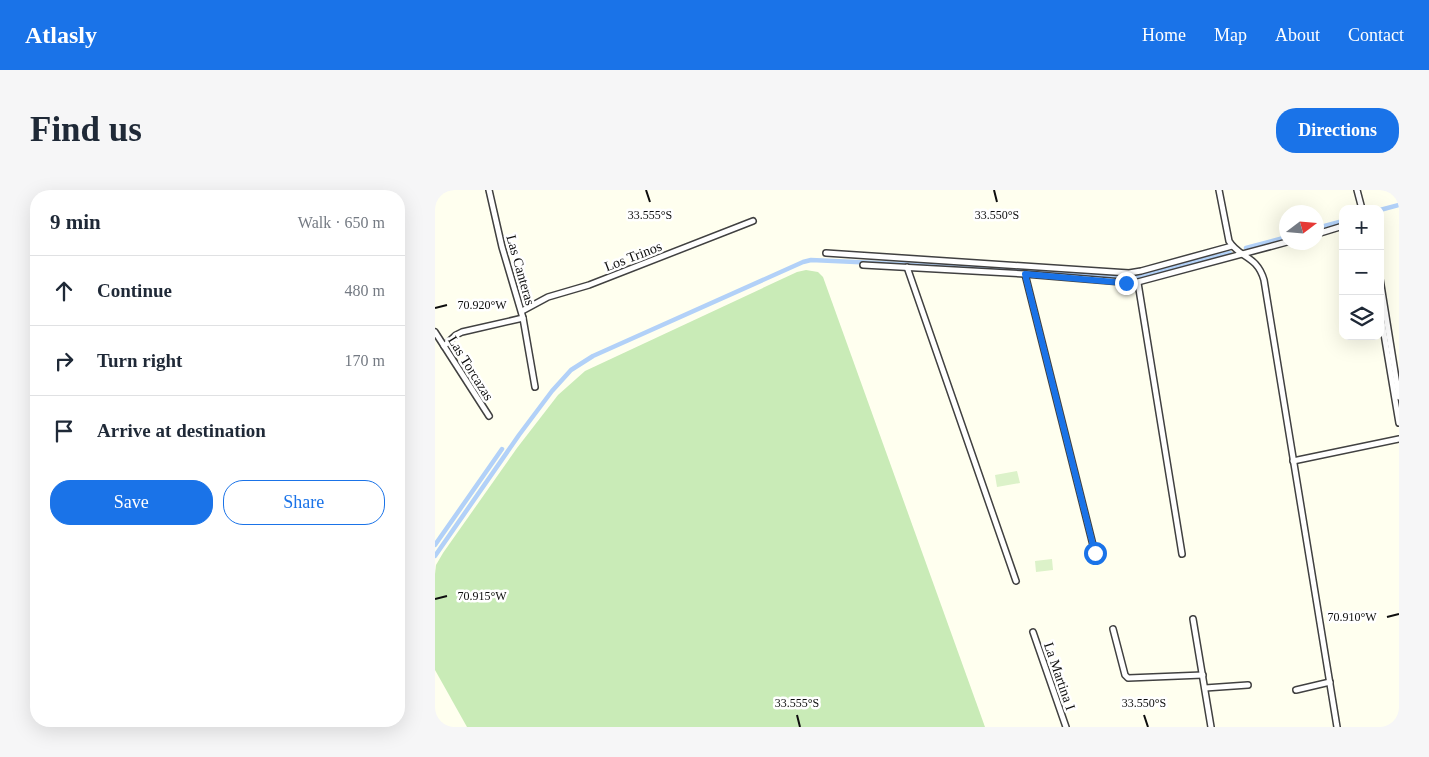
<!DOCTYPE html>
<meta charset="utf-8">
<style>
:root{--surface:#fff;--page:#f6f6f7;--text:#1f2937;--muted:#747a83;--line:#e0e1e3;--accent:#1a73e8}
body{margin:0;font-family:Georgia,serif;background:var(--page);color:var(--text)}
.controls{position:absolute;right:15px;top:15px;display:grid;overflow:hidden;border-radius:10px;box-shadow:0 5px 20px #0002}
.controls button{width:45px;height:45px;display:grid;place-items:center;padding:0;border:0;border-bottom:1px solid var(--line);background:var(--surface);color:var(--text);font:25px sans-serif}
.compass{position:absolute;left:844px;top:15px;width:45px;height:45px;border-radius:50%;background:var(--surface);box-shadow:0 5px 20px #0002;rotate:74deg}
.stop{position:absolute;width:15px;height:15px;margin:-11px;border:4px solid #1a73e8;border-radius:50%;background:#fff}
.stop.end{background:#1a73e8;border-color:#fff;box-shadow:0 1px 5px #0008}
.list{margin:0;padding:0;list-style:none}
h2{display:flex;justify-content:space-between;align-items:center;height:65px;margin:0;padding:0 20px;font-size:21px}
h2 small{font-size:16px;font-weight:400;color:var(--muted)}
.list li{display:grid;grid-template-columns:32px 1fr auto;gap:15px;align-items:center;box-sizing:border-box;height:70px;padding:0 20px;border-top:1px solid var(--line)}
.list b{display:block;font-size:19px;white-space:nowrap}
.list em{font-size:16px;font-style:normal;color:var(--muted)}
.actions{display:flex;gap:10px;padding:15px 20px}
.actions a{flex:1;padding:11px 0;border:1px solid var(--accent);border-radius:20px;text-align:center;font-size:18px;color:var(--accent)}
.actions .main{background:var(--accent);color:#fff}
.icon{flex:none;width:28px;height:28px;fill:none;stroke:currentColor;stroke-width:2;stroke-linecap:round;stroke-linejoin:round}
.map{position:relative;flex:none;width:964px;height:537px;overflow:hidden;border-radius:20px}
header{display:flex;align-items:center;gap:30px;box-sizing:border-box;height:70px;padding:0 25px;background:var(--accent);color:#fff}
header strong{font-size:24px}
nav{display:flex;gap:28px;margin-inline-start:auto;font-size:18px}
.intro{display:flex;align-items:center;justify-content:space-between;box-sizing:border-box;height:120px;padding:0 30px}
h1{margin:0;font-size:35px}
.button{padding:12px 22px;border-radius:20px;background:var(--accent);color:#fff;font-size:18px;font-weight:700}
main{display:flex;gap:30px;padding:0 30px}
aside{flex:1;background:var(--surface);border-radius:20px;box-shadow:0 5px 20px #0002}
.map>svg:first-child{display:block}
.green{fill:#c9ebb7}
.pitch{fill:#dcf2c9}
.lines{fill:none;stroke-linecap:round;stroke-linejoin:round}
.canal{stroke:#b2d1f8;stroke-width:4.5}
.minor-casing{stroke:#414141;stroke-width:8}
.minor{stroke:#fff;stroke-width:5}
.route{stroke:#1a73e8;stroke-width:6}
.ticks{fill:none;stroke:#0e0e0e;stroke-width:2}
.labels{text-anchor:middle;stroke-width:5;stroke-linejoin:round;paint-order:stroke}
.street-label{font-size:14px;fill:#0e0e0e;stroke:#fff}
.ticks-label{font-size:12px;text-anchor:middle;fill:#0e0e0e;stroke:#fff;stroke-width:5;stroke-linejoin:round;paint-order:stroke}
</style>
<header>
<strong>Atlasly</strong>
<nav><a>Home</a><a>Map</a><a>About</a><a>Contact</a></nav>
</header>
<div class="intro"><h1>Find us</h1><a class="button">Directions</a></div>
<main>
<aside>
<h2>9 min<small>Walk · 650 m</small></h2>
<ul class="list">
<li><svg class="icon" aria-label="ahead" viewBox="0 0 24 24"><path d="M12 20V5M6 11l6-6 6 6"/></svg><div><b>Continue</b></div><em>480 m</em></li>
<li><svg class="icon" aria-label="right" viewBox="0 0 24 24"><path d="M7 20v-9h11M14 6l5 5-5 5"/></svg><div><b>Turn right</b></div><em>170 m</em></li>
<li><svg class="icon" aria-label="arrive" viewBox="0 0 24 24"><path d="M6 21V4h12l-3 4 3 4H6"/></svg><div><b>Arrive at destination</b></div></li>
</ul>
<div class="actions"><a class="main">Save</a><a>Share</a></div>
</aside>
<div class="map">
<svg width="964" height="537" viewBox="0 0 964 537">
<rect width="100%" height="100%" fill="#ffffef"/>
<polygon class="green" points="371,80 383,82 388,87 550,537 32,537 0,480 0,384 1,375 8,363 82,258 123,205 150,181 362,82"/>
<g class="pitch">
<polygon points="582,281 585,293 562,297 560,285"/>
<polygon points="617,369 618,380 601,382 600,371"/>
</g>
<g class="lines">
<g class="canal">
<polyline points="945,20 964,15"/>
<polyline points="882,38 908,31"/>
<polyline points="811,58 852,47"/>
<polyline points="0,355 67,259"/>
<polyline points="0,366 84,245 117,201 136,180 158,166 368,72 376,70 554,78 687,88 705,86 795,63"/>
</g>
<g class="minor-casing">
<g id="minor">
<polyline points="54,0 67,57 88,128 100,197"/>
<path d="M784 0 794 51C804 68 822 65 829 90L902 537"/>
<polyline points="922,0 927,19"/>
<polyline points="882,44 908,36"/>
<polyline points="391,63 694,83 706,81 797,56"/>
<polyline points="428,75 590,84 699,93 852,52"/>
<polyline points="472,77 581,391"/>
<polyline points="590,84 660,363"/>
<polyline points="945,89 964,207"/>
<polyline points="703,93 747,364"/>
<polyline points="945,120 964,233"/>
<polyline points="87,121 113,107 154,95 318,31"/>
<polyline points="0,142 54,226"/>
<polyline points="9,156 21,145 27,142 88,128"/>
<polyline points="858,271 964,249"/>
<polyline points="758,429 776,537"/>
<polyline points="678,439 690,485 693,488 768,485"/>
<polyline points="598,442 631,537"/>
<polyline points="770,498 813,495"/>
<polyline points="861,500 895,492"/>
</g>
</g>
<use href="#minor" class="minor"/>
</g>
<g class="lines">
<polyline class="route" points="660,363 590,84 691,93"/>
</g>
<path class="ticks" d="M211 0 215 12M559 0 562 12M0 118 12 115M0 409 12 406M952 427 964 424M362 525 365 537M709 525 713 537"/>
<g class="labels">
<g class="street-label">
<text transform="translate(198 66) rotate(-21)" y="5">Los Trinos</text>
<text transform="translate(86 80) rotate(74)" y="5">Las Canteras</text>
<text transform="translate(36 178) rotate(58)" y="5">Las Torcazas</text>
<text transform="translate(625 486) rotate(71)" y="5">La Martina I</text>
</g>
</g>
<g class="ticks-label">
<text x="215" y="29">33.555°S</text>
<text x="562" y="29">33.550°S</text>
<text x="47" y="119">70.920°W</text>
<text x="47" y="410">70.915°W</text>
<text x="917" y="431">70.910°W</text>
<text x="362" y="517">33.555°S</text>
<text x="709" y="517">33.550°S</text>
</g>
</svg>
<div class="controls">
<button>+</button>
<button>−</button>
<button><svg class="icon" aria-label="layers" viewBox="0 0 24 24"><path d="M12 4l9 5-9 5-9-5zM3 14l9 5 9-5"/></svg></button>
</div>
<svg class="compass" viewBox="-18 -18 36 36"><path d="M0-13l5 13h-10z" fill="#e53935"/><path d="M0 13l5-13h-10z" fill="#747a83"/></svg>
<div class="stop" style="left:660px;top:363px"></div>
<div class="stop end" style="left:691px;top:93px"></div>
</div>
</main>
